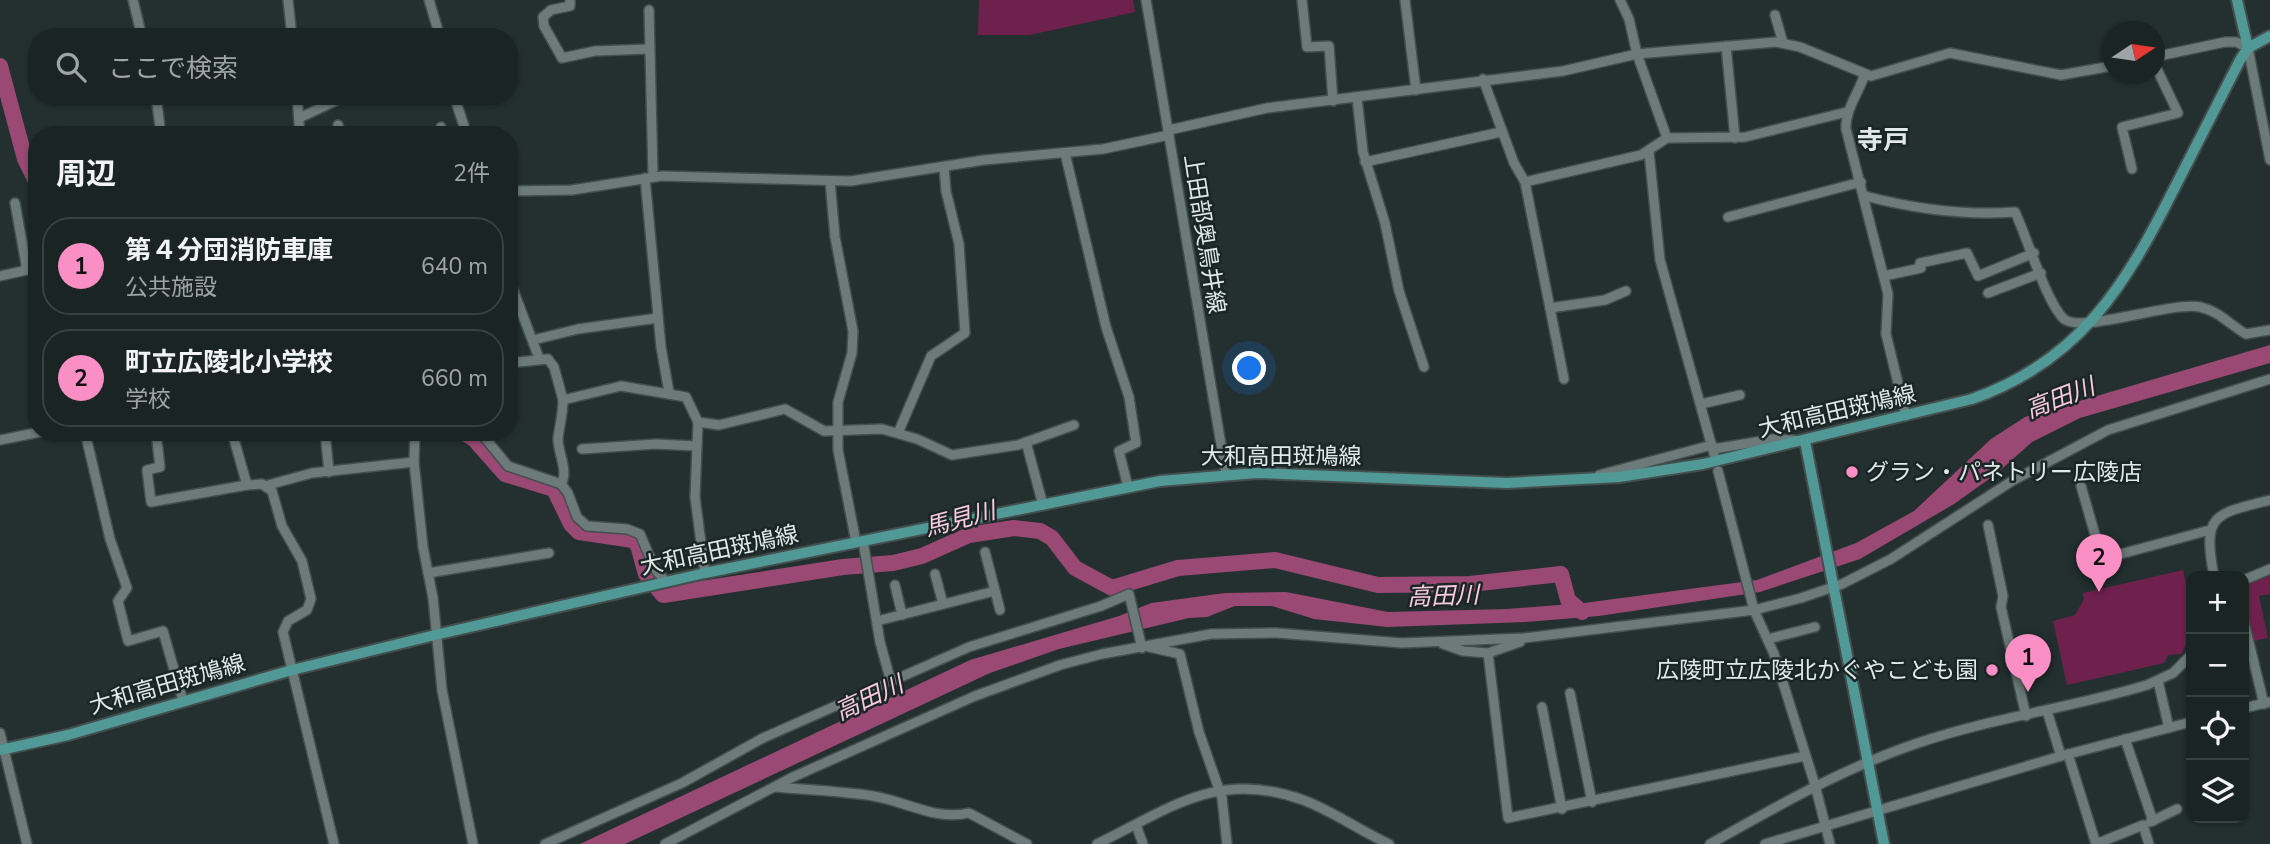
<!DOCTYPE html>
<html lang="ja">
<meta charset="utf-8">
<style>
:root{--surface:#1a2423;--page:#273030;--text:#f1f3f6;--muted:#9fa4a6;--line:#384141;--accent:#fa8fc6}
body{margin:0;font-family:"Nunito Sans","Noto Sans JP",sans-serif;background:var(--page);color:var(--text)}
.controls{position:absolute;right:21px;bottom:21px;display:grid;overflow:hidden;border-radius:14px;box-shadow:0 2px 5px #0004}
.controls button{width:63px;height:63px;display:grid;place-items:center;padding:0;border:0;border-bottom:2px solid var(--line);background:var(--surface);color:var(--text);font:35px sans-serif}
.compass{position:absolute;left:2102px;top:21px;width:63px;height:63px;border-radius:50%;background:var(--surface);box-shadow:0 2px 5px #0004;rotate:77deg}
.you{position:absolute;left:1250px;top:369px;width:24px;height:24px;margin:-18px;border:5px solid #fff;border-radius:50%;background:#1a73e8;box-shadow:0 0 0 10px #1a73e833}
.badge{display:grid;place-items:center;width:46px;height:46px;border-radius:50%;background:var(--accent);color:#111;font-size:23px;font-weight:700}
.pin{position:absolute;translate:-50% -58px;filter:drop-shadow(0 2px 4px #0008)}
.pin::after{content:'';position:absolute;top:37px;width:24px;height:21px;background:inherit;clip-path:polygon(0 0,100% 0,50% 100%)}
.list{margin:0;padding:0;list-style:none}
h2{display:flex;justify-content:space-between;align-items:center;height:91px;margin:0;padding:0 28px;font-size:30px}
h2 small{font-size:23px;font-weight:400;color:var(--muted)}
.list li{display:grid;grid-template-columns:46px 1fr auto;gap:21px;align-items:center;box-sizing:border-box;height:98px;margin:0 14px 14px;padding:0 14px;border:2px solid var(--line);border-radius:28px}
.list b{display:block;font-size:26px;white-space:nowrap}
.list p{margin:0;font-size:23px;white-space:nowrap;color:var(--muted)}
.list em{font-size:23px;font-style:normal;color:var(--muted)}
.icon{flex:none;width:38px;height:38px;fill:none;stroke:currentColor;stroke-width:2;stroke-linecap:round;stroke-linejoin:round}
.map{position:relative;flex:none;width:2270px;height:844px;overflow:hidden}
.search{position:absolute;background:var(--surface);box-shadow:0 2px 5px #0004;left:28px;top:28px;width:490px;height:77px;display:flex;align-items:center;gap:18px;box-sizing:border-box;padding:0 24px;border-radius:28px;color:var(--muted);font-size:26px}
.panel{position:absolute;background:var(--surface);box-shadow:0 2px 5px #0004;left:28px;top:126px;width:490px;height:315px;border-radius:28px}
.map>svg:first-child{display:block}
.green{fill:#6e214d}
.water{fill:#9a4974}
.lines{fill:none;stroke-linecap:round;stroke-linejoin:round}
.river{stroke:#9a4974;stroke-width:16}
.minor-casing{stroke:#434e4d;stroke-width:12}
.major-casing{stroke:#434e4d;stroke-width:14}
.minor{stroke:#6c7b7a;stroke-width:9}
.major{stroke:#509996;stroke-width:10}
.poi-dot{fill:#fa8fc6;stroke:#1a2625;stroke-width:2.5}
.labels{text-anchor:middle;stroke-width:5;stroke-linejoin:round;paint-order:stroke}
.street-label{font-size:23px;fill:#e0e9e8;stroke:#1a2625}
.poi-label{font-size:23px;fill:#e0e9e8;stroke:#1a2625;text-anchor:start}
.water-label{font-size:24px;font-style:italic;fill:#f9cae0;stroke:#1a2625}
.quarter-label{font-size:26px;font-weight:bold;fill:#e0e9e8;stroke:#1a2625}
</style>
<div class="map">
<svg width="2270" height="844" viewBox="0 0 2270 844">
<rect width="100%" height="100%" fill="#23302f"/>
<g class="green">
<polygon points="979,0 1133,0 1135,12 1030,35 978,35"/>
<path d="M2183 570C2189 598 2199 628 2181 654L2168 655 2164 663 2067 685 2053 621 2075 615 2084 599 2083 593Z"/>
<path d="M2270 576V594L2259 596 2268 638 2254 641C2242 629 2244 604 2244 588L2249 583Z"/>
</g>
<polygon class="water" points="2270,345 2270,363 2080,418 2032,442 1996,474 1954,504 1860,559 1760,592 1599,616 1526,622 1387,627 1314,619 1272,606 1235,606 1207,617 1189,618 1059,649 990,673 625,844 580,844 970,660 1119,616 1151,603 1225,593 1286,592 1388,612 1507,609 1584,603 1757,580 1856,543 1914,511 1991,439 2025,417"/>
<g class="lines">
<g class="river">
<polyline points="0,66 25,159 37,183"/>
<polyline points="463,432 474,439 505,474 554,489 571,524 579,532 633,540 638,545 646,574 663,595 843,567 893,563 922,556 969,535 1014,528 1040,531 1052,538 1075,568 1112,588 1178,568 1275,560 1378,585 1470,584 1561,574 1568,600 1582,612"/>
</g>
<g class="minor-casing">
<g id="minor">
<polyline points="133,0 142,37"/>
<polyline points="288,0 292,37"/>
<polyline points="429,0 440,37"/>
<polyline points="570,0 570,6 551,10 543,17 544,26 562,58 595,51 648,49"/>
<polyline points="1146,0 1226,474"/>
<polyline points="1302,0 1307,47 1329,46 1333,101"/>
<polyline points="1405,0 1416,90"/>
<polyline points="1620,0 1629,19 1637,54 1667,138"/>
<polyline points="649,10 653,176"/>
<polyline points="1775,15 1783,43"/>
<polyline points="1726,46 1735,138"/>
<polyline points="2154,57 2225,42 2236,42 2248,48 2270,160"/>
<path d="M1865 74C1859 92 1845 110 1846 129L1888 294 1886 334 1906 416"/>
<polyline points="1483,79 1514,163 1525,182 1564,379"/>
<polyline points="156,96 161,135"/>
<polyline points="297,96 300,135"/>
<polyline points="454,96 467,135"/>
<polyline points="1357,98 1363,152 1385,223 1399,291 1424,367"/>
<polyline points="299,118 346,96"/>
<polyline points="338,125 341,135"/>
<polyline points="441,127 443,135"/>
<polyline points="1169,130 1267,108 1563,71 1637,54 1776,42 1800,47 1871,76 1950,53 2061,75 2112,66"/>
<polyline points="1649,152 1660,260 1714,454"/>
<polyline points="1065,153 1106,327 1129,397 1136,443 1119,451 1128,487"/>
<polyline points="1365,162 1501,132"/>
<polyline points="2132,169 2122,127 2178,113 2154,63"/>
<polyline points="645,178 661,347 669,392"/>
<polyline points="830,181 835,237 853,331 852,353 838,402 838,450 856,542"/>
<polyline points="1525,182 1641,155 1667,138 1745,137 1847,112"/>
<polyline points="509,191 572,190 662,176 851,181 984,160 1103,149 1169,135"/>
<path d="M1865 196C1915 209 1963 216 2015 212 2027 237 2046 302 2064 319 2081 334 2171 301 2200 307 2219 311 2230 325 2246 334L2270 330"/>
<polyline points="1728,217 1861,182"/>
<polyline points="0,276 27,270 15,203"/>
<polyline points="1884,276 1921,268 1920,263 1967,253 1978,276 2034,253"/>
<polyline points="509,279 539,358"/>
<polyline points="1988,293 2041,273"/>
<polyline points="1550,308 1605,300 1626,291"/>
<polyline points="533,340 578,329 658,318"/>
<polyline points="509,363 548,359 554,367 563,400 621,386 686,397 698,422 695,497 705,573"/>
<polyline points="1701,404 1740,395"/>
<polyline points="698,422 719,425 785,409 824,431 882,429 917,439 952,455 1018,445 1074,425"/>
<polyline points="85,432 110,539 127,588 118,601 128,641 163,631 183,701"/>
<polyline points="156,432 160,467 147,470 151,502 247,485"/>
<polyline points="232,432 247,485 262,484 272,491 282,526 302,561 311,599 307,610 288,621 283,632 334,844"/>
<polyline points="325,432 329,472"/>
<polyline points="415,432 414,462 423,547 433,598 442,690 473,844"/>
<polyline points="480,432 508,466 561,484 568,493 577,517 587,526 627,529 640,534 655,569 666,582"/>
<polyline points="898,433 931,356 965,333 959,244 946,191 944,167"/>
<polyline points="0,440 40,432"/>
<polyline points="1026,442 1043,505"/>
<polyline points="582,449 656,444 696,446"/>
<polyline points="1713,449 1774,439 1794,440"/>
<polyline points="1718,471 1754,610 1774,654 1815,785 1830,844"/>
<polyline points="1599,475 1712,445"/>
<path d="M561 484C569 472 558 453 558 439 559 427 563 415 563 400"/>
<polyline points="268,485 312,473 414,462"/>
<polyline points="2081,486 2102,559 2210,530"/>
<polyline points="1988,525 2003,596 2001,607 2026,716"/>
<polyline points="863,541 880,642 891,682"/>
<polyline points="985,552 1000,610"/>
<polyline points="428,573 549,553"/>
<polyline points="935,574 943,604"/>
<path d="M2214 576C2202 514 2214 514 2270 500"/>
<polyline points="2244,580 2270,569"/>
<polyline points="895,585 902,615"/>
<polyline points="877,621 995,591"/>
<polyline points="2244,622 2264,704"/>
<polyline points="1768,639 1815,627"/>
<polyline points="1443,644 1463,651 1488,653 1508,818 1805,756"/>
<polyline points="1149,647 1180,654 1199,732 1222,798 1227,844"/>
<polyline points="1488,653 1520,642"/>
<polyline points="2158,681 2169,728"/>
<polyline points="1570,693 1592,802"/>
<polyline points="1542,707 1562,809"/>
<polyline points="2244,708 2270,702"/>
<polyline points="2047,711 2061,756"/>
<polyline points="0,733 27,844"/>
<polyline points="2125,739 2153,821"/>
<polyline points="2068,754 2096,844"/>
<path d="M775 787C808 790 841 791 873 796 905 801 936 821 969 813L1027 844"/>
<polyline points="2150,822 2177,809"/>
<polyline points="1136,825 1143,844"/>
<polyline points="545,844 682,783 763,738 969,647 1101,606 1129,594 1142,648"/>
<polyline points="665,844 793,777 975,696 1060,665 1102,654 1211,634 1277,633 1402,643 1524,638 1754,610 1801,598 1842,584 1891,559 2012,481 2108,430 2270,379"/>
<path d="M1097 844C1171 808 1218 769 1303 800 1333 811 1360 831 1389 844"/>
<path d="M1710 844C1777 806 1842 769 1915 744 1990 718 2071 708 2147 685L2173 673 2191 655"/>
<polyline points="1765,844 2061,756 2191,722"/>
<polyline points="2096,844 2143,825 2149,844"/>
</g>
</g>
<g class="major-casing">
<g id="major">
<polyline points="2237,0 2248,48"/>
<polyline points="1805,441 1884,844"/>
<path d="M0 750 68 735 292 670 435 635 705 573 1160 481 1257 473 1507 483 1619 477 1703 464 1972 399C2080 361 2125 286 2174 189 2196 146 2218 103 2240 60L2248 48 2270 36"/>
</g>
</g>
<use href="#minor" class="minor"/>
<use href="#major" class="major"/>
</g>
<g class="poi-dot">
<circle cx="1852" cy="472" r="7"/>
<circle cx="1992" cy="670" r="7"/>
</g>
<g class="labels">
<g class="street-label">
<text transform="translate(1205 234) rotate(81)" y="8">上田部奥鳥井線</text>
<text transform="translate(1837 411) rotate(-13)" y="8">大和高田斑鳩線</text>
<text x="1281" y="464">大和高田斑鳩線</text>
<text transform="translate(719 550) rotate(-12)" y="8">大和高田斑鳩線</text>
<text transform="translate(167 684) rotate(-16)" y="8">大和高田斑鳩線</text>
</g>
<g class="poi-label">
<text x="1866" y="480">グラン・パネトリー広陵店</text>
<text x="1978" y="678" text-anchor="end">広陵町立広陵北かぐやこども園</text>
</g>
<g class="water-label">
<text transform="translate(2060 398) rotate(-21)" y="8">高田川</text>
<text transform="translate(960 519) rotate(-15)" y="8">馬見川</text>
<text transform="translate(1443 596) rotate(-2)" y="8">高田川</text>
<text transform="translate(869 698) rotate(-25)" y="8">高田川</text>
</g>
<g class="quarter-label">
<text x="1883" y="149">寺戸</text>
</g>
</g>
</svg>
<div class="controls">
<button>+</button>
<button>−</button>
<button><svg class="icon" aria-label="locate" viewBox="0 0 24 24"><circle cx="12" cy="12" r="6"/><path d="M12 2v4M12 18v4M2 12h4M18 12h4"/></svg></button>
<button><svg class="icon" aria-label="layers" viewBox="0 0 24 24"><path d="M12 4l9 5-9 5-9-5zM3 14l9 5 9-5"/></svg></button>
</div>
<svg class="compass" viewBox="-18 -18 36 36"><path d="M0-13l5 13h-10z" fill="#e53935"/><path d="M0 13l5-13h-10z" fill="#9fa4a6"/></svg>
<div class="you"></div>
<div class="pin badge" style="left:2028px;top:692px">1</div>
<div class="pin badge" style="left:2099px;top:592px">2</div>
<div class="search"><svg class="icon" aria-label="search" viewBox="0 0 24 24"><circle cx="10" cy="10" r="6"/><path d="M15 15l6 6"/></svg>ここで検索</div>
<section class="panel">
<h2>周辺<small>2件</small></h2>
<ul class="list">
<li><span class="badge">1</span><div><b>第４分団消防車庫</b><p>公共施設</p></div><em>640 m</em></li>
<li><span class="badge">2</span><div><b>町立広陵北小学校</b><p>学校</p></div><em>660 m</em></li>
</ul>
</section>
</div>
